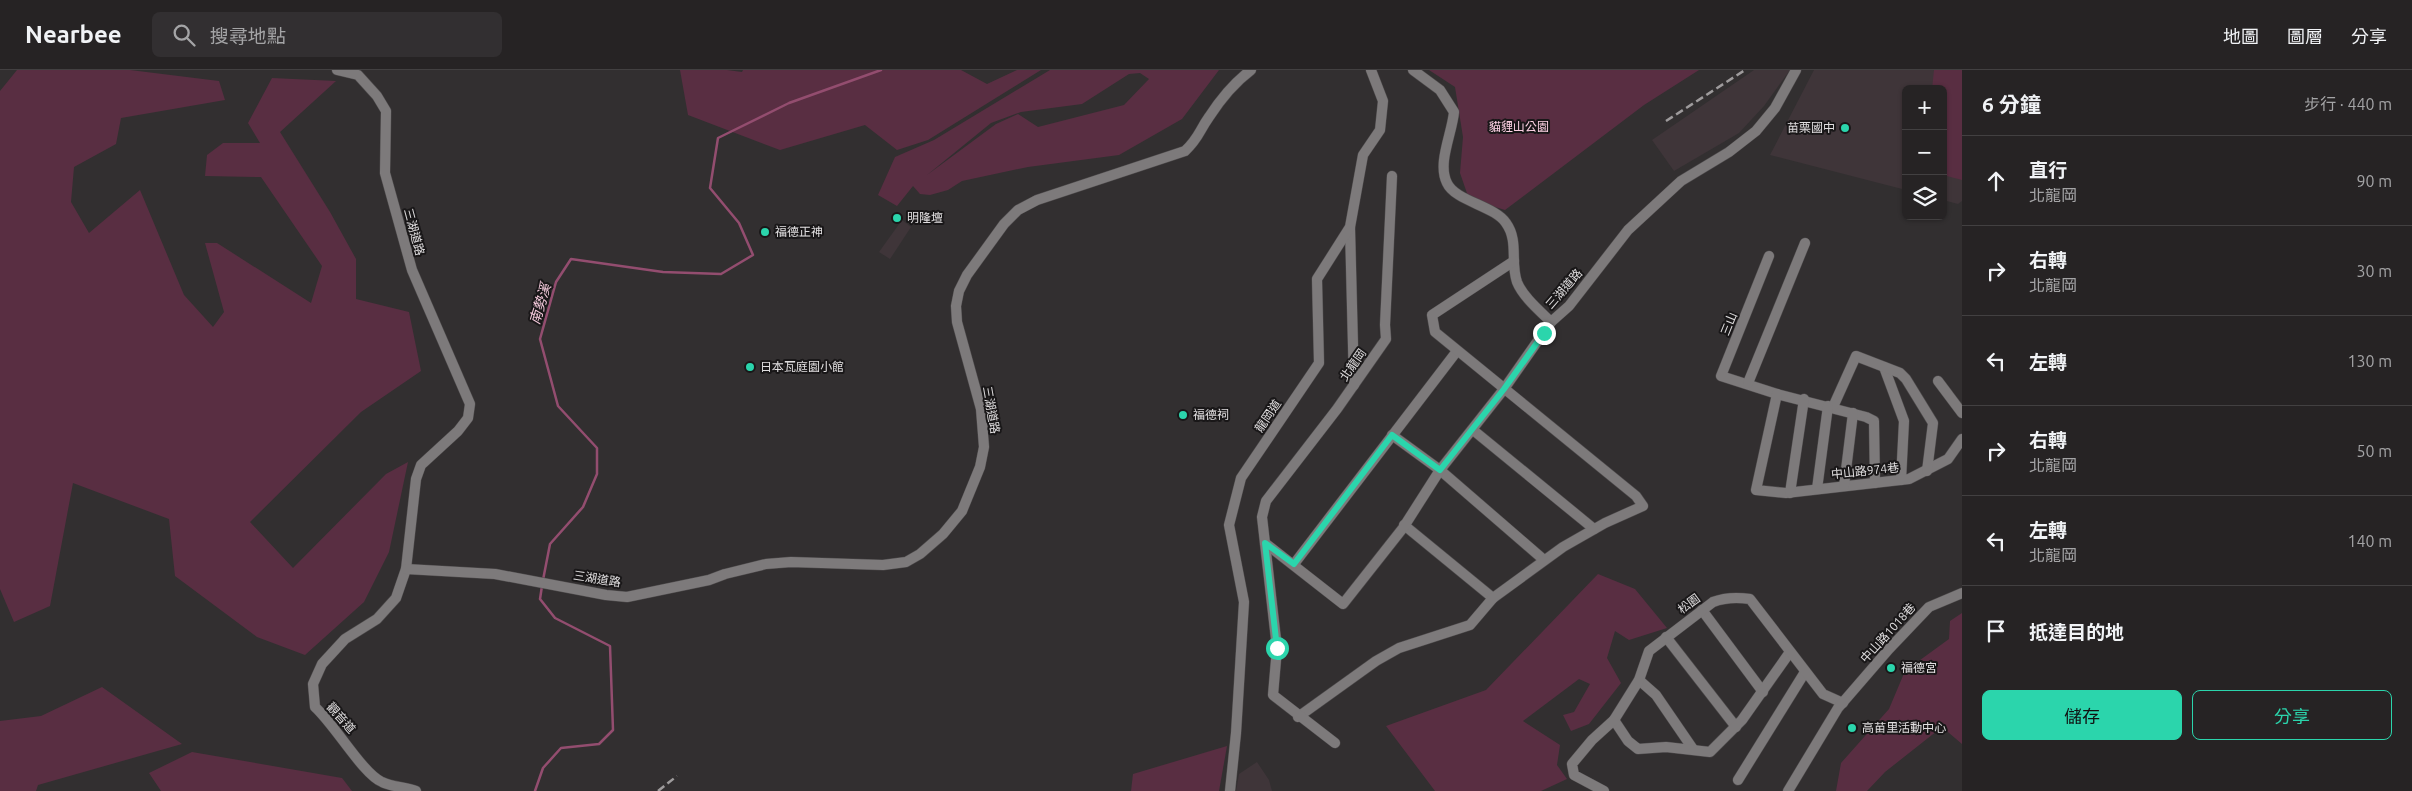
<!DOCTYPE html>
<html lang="zh-TW">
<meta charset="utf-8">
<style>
:root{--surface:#262324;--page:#322f31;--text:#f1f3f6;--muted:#a4a4a6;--line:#424041;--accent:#2bd5ac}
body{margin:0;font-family:Ubuntu,"Noto Sans TC",sans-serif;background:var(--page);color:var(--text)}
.controls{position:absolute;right:15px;top:15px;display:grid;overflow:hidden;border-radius:8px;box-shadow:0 1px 4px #0004}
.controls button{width:45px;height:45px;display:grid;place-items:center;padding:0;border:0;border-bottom:1px solid var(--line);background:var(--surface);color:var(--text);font:25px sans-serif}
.stop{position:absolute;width:15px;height:15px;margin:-11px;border:4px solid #2bd5ac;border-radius:50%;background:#fff}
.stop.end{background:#2bd5ac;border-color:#fff;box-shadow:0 1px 5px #0008}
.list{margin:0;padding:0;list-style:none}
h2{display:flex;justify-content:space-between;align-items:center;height:65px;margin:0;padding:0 20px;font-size:21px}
h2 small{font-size:16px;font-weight:400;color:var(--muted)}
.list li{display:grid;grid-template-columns:32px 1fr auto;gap:15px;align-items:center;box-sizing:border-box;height:90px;padding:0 20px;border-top:1px solid var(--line)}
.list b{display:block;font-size:19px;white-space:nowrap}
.list p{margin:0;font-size:16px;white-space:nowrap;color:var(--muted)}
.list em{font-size:16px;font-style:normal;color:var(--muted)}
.actions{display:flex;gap:10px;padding:15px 20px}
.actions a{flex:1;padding:11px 0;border:1px solid var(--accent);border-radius:8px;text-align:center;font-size:18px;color:var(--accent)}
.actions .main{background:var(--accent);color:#111}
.icon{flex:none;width:28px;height:28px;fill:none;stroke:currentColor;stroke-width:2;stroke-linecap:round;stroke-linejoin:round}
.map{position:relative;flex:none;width:1962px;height:721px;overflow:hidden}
header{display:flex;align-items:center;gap:30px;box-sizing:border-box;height:70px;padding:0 25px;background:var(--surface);border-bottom:1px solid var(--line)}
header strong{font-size:24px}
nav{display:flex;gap:28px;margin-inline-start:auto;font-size:18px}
.search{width:350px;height:45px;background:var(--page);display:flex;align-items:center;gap:12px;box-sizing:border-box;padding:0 18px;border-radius:8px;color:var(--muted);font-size:19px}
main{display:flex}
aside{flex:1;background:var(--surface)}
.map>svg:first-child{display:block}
.built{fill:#3f3539}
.green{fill:#592e42;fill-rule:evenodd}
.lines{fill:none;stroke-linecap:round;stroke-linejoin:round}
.stream{stroke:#934d6f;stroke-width:2.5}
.minor-casing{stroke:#4e4b4c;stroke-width:11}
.minor{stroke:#7d7a7b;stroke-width:10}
.rail{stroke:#9e9b9c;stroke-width:2.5;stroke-dasharray:8 4;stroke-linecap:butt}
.route{stroke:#2bd5ac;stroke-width:6}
.poi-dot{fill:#2bd5ac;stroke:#191718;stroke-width:2}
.labels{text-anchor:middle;stroke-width:4;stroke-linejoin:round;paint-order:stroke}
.park-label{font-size:12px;fill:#fdd2e4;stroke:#191718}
.poi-label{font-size:12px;fill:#e1dfe0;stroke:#191718;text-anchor:start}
.street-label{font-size:12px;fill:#e1dfe0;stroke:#191718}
.water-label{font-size:14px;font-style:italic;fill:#f6cbdd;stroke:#191718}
</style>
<header>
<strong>Nearbee</strong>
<div class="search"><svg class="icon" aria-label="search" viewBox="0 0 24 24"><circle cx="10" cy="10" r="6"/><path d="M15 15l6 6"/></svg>搜尋地點</div>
<nav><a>地圖</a><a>圖層</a><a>分享</a></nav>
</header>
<main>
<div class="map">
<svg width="1962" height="721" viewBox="0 0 1962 721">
<rect width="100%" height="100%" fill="#322f30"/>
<g class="built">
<polygon points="1754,0 1790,0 1764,36 1739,63 1674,101 1652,70"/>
<polygon points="1814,0 1962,0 1962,131 1958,134 1943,130 1943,19 1906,19 1906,120 1770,85"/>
<polygon points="902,150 911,157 890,189 879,182"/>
<polygon points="1257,692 1269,710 1272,721 1236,721 1239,704"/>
</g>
<g class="green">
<polygon points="17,0 130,0 219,11 225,30 121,48 116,74 74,97 71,132 89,163 140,120 184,225 213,257 224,242 205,173 217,173 311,233 322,196 261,107 205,106 207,85 223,73 260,73 248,53 272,8 336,11 280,62 330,142 356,189 356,229 409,242 421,301 361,342 250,452 293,498 386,404 408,392 389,482 364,532 305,585 257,567 175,506 169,449 73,413 50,536 14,552 0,519 0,21"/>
<polygon points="680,0 727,0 742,2 743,0 961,0 987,14 1017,0 1041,0 928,70 897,80 865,55 780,80 688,45"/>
<path d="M1050 0H1219L1182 49 1119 85 1028 97 962 111 948 120 930 125 920 124 913 116 897 136 878 125 895 87 934 70ZM1140 3 1149 9 1124 35 1038 57 1018 44 996 54 927 105 991 53 1021 42 1082 34 1129 4Z"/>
<polygon points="1429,0 1699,0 1644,35 1505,140 1469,129 1460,103 1463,67 1455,17"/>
<polygon points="1934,0 1962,0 1962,110 1943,105 1943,19 1932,19"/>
<polygon points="1598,504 1635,519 1667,558 1629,570 1615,561 1607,588 1621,613 1589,654 1571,661 1563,645 1574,642 1590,614 1579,609 1523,651 1560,675 1557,695 1567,709 1541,721 1435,721 1386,656 1486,620"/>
<polygon points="1962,543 1962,674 1942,657 1885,702 1867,721 1836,721 1841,693 1889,639 1905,601 1949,569 1950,551"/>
<polygon points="102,617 182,674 38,715 36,721 0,721 0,651 41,646"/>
<polygon points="1227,676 1219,721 1131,721 1133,704"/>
<polygon points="192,682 342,708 352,721 161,721 149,703"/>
</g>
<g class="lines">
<g class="stream">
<polyline points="543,510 550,474 583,437 597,404 597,378 558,336 540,269 556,212 571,189 663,202 721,204 753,185 739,153 710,118 718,68 789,33 881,0"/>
<polyline points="535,721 543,698 561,678 599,674 613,660 610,576 555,548 540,529 542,516"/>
</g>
<g class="minor-casing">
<g id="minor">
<path d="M337 0 358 5 377 26 386 41 385 103 412 200 470 334 468 348 458 361 421 395 416 409 406 499 396 528 377 549 345 569 322 594 313 614 315 637C335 655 363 704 382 712 392 717 405 717 416 721"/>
<path d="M1413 0 1440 20 1454 42C1452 64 1437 93 1447 113 1455 131 1495 136 1506 153 1519 171 1510 192 1517 212 1523 227 1540 241 1551 252"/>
<polyline points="1350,158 1354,315"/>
<polyline points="1769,186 1721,306 1777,324 1866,347 1874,351 1875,413"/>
<polyline points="1884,297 1904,351 1901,410"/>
<polyline points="1938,311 1962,343"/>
<polyline points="1748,313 1805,173"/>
<polyline points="1777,324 1756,420 1786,423 1909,409 1948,389 1962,369"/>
<polyline points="1833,337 1856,286 1900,303 1906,309 1933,353 1927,401"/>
<polyline points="1473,360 1594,459"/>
<polyline points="1392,365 1440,400 1544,490"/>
<polyline points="1844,416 1853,343"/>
<polyline points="1817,419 1828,336"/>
<polyline points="1790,423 1804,329"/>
<polyline points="1404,455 1493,528"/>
<polyline points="1265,473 1343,534 1403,458 1440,400 1504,319 1551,252 1569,236 1628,160 1681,111 1729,82 1756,61 1775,38 1796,0"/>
<polyline points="1294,494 1457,281"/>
<path d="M406 499 495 504 606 525 627 527 709 510 725 504 766 494 791 492 883 495 906 492 920 484 943 464 962 441 980 397 984 377 981 339 957 252 956 236 959 221 967 205 1004 154 1018 140 1037 130 1185 81C1199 68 1199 61 1209 47 1220 30 1235 12 1251 0"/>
<polyline points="1702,540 1763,622"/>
<polyline points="1666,567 1736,657"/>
<polyline points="1639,610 1656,625 1693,679"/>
<polyline points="1298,647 1376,591 1399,578 1470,555 1493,528 1563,477 1605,453 1643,436 1636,426 1435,262 1432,245 1514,191"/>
<polyline points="1614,650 1628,671 1638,679 1666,677 1710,682 1742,650 1790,582"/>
<polyline points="1335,673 1273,625 1277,578 1262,447 1266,431 1337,339 1386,269 1385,255 1392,106"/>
<polyline points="1738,710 1805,602"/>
<polyline points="1230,721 1236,663 1244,532 1229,455 1241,408 1319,293 1317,209 1350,157 1363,85 1380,60 1383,31 1371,0"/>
<path d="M1604 721 1574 705 1572 694 1592 670 1614 650 1639 610 1649 581 1713 532C1726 527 1737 527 1750 529L1823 624 1843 633"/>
<polyline points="1788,721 1838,638 1889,579 1929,537 1962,523"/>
</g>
</g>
<use href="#minor" class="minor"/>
<g class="rail">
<polyline points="1666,51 1745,0"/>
<polyline points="658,721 677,706"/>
</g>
</g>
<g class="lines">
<polyline class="route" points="1277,578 1265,473 1294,494 1392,365 1440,400 1504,319 1544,263"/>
</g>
<g class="poi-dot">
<circle cx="1845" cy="58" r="5"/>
<circle cx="897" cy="148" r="5"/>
<circle cx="765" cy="162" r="5"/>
<circle cx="750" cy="297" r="5"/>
<circle cx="1183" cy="345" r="5"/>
<circle cx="1891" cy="598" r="5"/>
<circle cx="1852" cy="658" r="5"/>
</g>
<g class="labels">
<g class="park-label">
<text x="1519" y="61">貓貍山公園</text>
</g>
<g class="poi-label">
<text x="1835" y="62" text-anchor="end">苗栗國中</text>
<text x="907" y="152">明隆壇</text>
<text x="775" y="166">福德正神</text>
<text x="760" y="301">日本瓦庭園小館</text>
<text x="1193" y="349">福德祠</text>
<text x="1901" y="602">福德宮</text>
<text x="1862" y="662">高苗里活動中心</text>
</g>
<g class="street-label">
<text transform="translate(414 162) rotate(75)" y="4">三湖道路</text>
<text transform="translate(1564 219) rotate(-49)" y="4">三湖道路</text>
<text transform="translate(1729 254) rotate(-68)" y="4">三山</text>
<text transform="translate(1353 295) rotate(-55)" y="4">北龍岡</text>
<text transform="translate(991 340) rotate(80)" y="4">三湖道路</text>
<text transform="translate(1268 346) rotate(-56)" y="4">龍岡道</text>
<text transform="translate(1865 401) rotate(-6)" y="4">中山路974巷</text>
<text transform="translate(597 509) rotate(9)" y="4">三湖道路</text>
<text transform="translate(1689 534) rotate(-36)" y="4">松園</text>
<text transform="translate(1888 563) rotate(-48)" y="4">中山路1018巷</text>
<text transform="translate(341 648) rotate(48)" y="4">觀音道</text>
</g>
<g class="water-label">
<text transform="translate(540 234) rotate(-73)" y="5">南勢溪</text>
</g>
</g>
</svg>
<div class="controls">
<button>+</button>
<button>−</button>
<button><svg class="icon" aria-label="layers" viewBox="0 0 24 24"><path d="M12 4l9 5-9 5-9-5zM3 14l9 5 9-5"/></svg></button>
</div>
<div class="stop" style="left:1277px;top:578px"></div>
<div class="stop end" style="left:1544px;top:263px"></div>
</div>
<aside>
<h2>6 分鐘<small>步行 · 440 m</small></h2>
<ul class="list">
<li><svg class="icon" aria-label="ahead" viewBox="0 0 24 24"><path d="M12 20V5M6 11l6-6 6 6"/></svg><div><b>直行</b><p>北龍岡</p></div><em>90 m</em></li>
<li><svg class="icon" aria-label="right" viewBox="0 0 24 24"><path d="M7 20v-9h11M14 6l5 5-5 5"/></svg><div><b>右轉</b><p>北龍岡</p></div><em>30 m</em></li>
<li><svg class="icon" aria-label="left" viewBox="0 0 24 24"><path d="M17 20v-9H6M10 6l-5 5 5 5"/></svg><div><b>左轉</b></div><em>130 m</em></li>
<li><svg class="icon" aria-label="right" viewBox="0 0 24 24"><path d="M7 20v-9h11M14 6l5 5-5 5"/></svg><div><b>右轉</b><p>北龍岡</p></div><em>50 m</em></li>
<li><svg class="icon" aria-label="left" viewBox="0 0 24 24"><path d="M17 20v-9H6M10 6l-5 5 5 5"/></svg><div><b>左轉</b><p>北龍岡</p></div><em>140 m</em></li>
<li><svg class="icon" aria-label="arrive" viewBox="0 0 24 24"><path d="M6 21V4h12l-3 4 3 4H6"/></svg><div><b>抵達目的地</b></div></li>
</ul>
<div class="actions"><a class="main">儲存</a><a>分享</a></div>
</aside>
</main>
